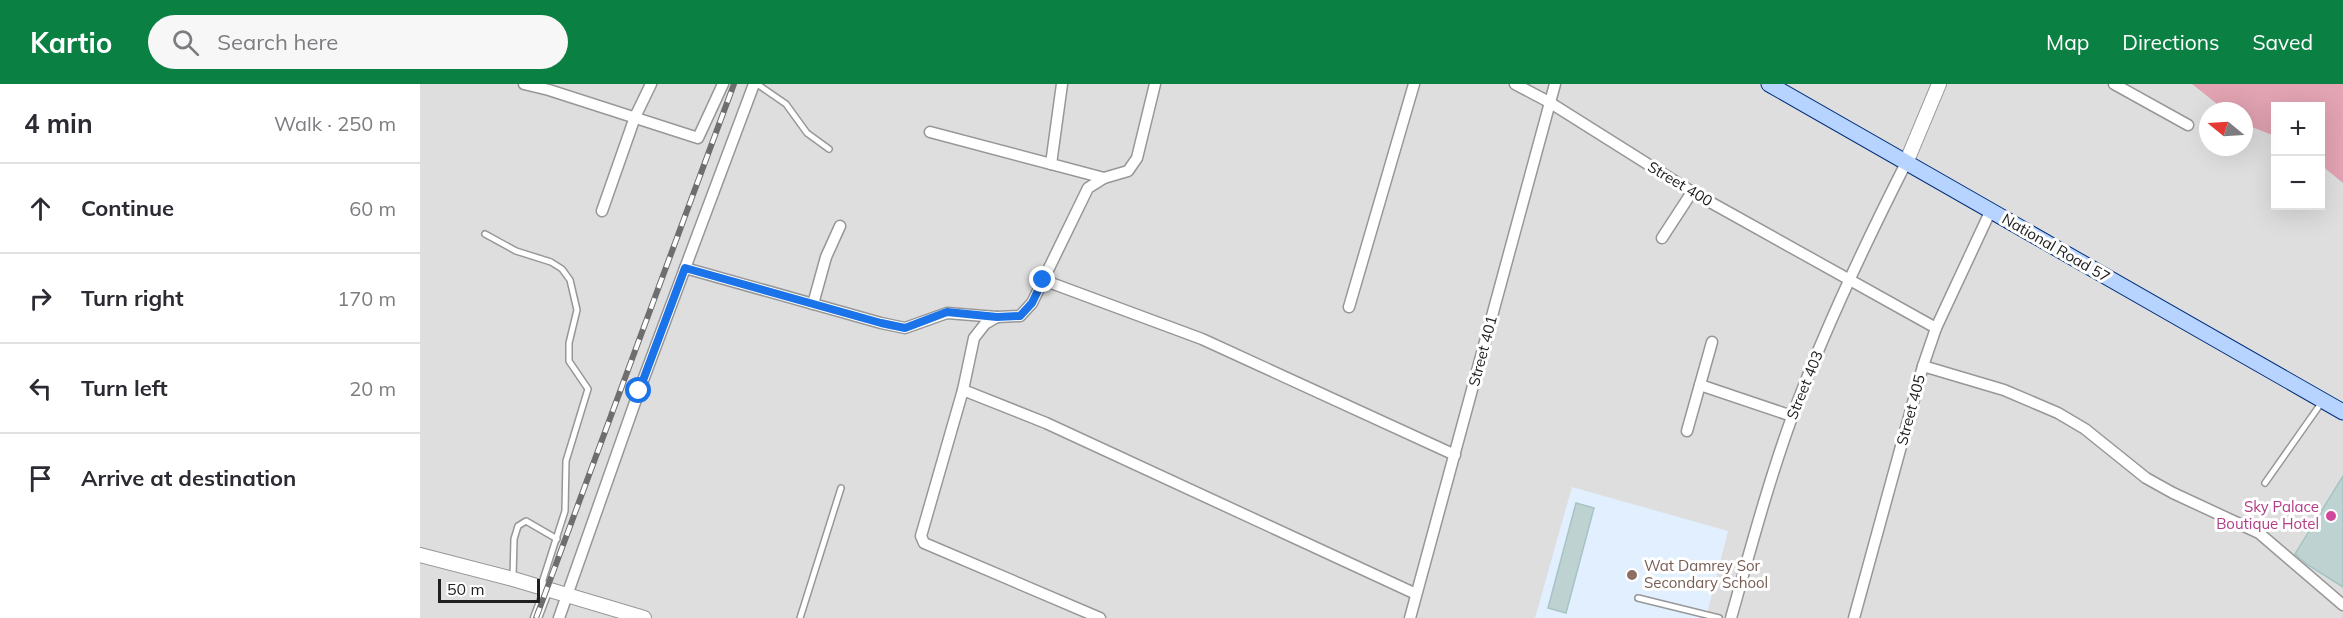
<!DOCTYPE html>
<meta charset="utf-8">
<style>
:root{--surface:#fff;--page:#f7f7f7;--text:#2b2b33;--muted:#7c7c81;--line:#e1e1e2;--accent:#0b8043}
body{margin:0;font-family:Mulish,sans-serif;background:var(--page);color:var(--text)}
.controls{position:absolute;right:18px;top:18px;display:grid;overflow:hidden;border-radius:0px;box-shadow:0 6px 24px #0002}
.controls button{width:54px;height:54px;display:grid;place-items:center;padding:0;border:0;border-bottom:2px solid var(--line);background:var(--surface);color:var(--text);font:30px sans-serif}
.compass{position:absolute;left:1779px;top:18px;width:54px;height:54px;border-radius:50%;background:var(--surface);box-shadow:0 6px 24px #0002;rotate:288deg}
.scale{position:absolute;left:18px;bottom:15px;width:102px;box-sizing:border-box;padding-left:6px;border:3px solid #202020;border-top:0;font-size:16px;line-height:21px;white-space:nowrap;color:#202020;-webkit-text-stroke:4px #fff;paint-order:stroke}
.stop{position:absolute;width:18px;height:18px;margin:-14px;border:4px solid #1a73e8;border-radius:50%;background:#fff}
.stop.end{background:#1a73e8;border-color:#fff;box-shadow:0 2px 6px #0008}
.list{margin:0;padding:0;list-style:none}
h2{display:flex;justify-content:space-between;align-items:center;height:78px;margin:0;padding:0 24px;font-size:26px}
h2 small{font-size:20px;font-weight:400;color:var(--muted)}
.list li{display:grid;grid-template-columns:39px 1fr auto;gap:18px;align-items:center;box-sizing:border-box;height:90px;padding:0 24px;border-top:2px solid var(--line)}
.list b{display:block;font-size:22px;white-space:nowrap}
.list em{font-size:20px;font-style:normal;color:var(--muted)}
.icon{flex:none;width:33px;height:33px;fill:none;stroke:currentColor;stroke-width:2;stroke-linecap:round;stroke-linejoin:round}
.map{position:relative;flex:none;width:1923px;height:534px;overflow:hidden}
header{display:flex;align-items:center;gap:36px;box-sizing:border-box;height:84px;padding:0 30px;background:var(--accent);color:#fff}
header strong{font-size:28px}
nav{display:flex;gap:33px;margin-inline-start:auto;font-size:21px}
.search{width:420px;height:54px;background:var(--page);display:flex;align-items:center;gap:15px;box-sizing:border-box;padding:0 21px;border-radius:33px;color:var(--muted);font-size:22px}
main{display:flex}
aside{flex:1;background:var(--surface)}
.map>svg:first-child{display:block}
.residential{fill:#dddedd;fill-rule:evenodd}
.education{fill:#e1efff}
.water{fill:#e2a3b2}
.building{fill:#bed2d1;stroke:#a6c4c3;stroke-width:1.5}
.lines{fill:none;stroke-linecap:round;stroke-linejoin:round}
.service-casing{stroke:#979797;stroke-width:8}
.minor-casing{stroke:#979797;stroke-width:13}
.tertiary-casing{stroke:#979797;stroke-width:16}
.secondary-casing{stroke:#002d7e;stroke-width:17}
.service{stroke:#fff;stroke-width:5}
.minor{stroke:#fff;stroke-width:10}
.tertiary{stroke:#fff;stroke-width:14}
.secondary{stroke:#b6d4ff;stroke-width:15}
.rail-casing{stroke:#6e6e6e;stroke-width:6}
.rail{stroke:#fff;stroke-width:4;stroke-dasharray:11;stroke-linecap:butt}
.route{stroke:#1a73e8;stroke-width:8}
.hotel-dot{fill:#d1479c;stroke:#fff;stroke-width:2}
.education-dot{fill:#8d6e63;stroke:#fff;stroke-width:2}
.labels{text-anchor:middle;stroke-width:6;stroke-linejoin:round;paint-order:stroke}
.street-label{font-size:15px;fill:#202020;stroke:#fff}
.hotel-label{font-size:15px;fill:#b23c85;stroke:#fff;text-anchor:end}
.education-label{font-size:15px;fill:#785e54;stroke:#fff;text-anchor:start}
</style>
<header>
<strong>Kartio</strong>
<div class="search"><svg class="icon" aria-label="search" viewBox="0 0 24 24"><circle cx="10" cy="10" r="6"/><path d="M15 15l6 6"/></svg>Search here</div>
<nav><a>Map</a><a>Directions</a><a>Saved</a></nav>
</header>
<main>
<aside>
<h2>4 min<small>Walk · 250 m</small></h2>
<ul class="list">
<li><svg class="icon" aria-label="ahead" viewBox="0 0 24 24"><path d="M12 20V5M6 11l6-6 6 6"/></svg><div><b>Continue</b></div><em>60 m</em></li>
<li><svg class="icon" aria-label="right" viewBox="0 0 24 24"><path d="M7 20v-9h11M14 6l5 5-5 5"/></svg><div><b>Turn right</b></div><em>170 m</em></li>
<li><svg class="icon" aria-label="left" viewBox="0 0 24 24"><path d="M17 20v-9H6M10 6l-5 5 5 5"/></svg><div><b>Turn left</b></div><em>20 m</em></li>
<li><svg class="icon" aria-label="arrive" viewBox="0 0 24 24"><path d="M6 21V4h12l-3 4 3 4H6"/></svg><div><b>Arrive at destination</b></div></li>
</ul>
</aside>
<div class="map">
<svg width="1923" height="534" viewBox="0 0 1923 534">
<rect width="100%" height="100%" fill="#e5eff1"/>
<path class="residential" d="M0 0H1923V534H0ZM1856 22H1900V122H1856ZM1788 27H1824V63H1788Z"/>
<polygon class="education" points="1152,403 1308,447 1286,534 1115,534"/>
<polygon class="water" points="1772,0 1923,0 1923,99 1901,81 1900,22 1856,22 1855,52 1824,40 1824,27 1806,27"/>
<g class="building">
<polygon points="1923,392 1923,503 1888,481 1875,470"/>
<polygon points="1156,419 1174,424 1146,529 1128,524"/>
</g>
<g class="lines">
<g class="service-casing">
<g id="service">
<polyline points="337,0 366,20 387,49 409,65"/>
<polyline points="65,150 96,167 131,178 142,185 150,196 157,226 149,259 149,277 168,305 146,377 145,427 121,502"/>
<polyline points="1845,399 1902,318"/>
<polyline points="93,494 94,455 98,442 106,437 137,455"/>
<polyline points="1218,514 1299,534"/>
<polyline points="380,534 421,404"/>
</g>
</g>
<g class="minor-casing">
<g id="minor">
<polyline points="104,0 129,6 278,54 303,0"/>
<polyline points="1095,0 1129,18 1272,108 1516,244"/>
<polyline points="1694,0 1768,41"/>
<polyline points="510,48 684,94"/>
<polyline points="631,80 642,0"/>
<polyline points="182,127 215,33 231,0"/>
<polyline points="1242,154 1272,108"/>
<polyline points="265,184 461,239 485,244 527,229 577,233"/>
<polyline points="623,196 782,255 1035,371"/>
<polyline points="393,220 406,173 420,142"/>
<polyline points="929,223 994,0"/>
<polyline points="1503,282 1584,306 1638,329 1665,345 1726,394 1753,409 1839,449 1923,521"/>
<polyline points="1280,301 1372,332"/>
<polyline points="543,306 626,339 996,510"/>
<polyline points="1267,347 1292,258"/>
<polyline points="116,534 127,505"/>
<polyline points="139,534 219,307 334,0"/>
<polyline points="680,534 504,459 501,452 543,306 554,254 565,240 577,233 600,232 612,219 668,104 684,94 708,87 717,74 735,0"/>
<polyline points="990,534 1135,0"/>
<path d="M1311 534C1330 467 1348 399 1372 333 1404 246 1444 162 1486 79"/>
<polyline points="1434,534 1503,282 1516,244 1571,126"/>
</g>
</g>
<g class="tertiary-casing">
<g id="tertiary">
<polyline points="1486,79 1519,0"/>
<polyline points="0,471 93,495 224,534"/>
</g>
</g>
<g class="secondary-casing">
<polyline id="secondary" points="1349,0 1923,328"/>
</g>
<use href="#service" class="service"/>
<use href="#minor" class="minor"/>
<use href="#tertiary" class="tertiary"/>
<use href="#secondary" class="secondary"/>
<g class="rail-casing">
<polyline id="rail" points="116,534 314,0"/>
</g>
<use href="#rail" class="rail"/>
</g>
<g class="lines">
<polyline class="route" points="219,307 265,184 461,239 485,244 527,228 577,233 600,232 612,219 623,196"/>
</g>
<circle class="hotel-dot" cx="1911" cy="432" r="6"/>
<circle class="education-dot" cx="1212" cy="491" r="6"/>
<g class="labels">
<g class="street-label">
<text transform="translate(1260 100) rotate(31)" y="5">Street 400</text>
<text transform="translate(1636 164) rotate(30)" y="5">National Road 57</text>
<text transform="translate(1063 267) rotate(-75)" y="5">Street 401</text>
<text transform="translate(1385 301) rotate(-68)" y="5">Street 403</text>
<text transform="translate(1491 326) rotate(-75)" y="5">Street 405</text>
</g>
<g class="hotel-label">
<text x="1899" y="428">Sky Palace<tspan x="1899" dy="17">Boutique Hotel</tspan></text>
</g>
<g class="education-label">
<text x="1224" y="487">Wat Damrey Sor<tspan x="1224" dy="17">Secondary School</tspan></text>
</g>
</g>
</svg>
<div class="controls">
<button>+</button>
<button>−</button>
</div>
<svg class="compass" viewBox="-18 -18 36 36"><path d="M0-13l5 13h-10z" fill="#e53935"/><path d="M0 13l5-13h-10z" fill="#7c7c81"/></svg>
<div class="scale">50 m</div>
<div class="stop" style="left:219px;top:307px"></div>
<div class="stop end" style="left:623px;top:196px"></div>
</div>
</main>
